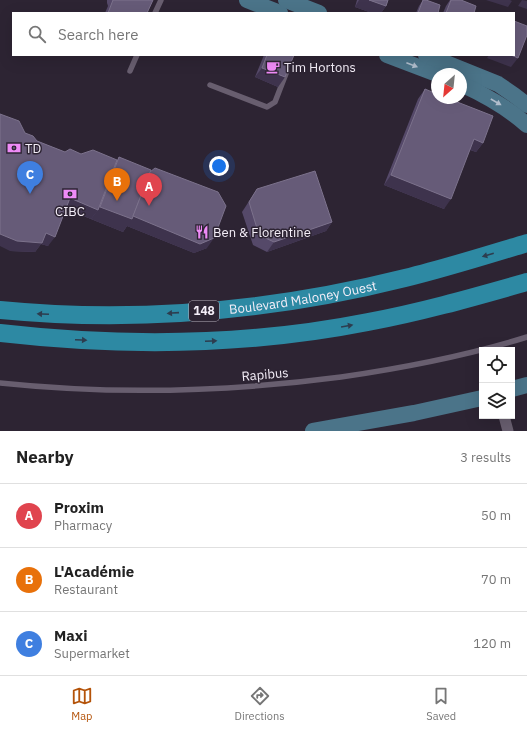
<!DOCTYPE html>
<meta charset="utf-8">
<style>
:root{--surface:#fff;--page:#f2f2f2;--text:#222;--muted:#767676;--line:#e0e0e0;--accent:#b45309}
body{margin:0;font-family:"IBM Plex Sans",sans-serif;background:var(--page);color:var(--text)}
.controls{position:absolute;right:12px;bottom:12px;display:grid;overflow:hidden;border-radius:0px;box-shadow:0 4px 16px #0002}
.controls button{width:36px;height:36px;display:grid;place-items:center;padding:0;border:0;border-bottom:1px solid var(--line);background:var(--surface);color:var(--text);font:20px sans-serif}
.compass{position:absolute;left:431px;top:68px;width:36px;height:36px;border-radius:50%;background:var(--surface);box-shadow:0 4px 16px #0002;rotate:207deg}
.you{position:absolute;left:219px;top:166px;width:14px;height:14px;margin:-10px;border:3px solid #fff;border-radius:50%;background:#1a73e8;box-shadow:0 0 0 6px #1a73e833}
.badge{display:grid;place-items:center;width:26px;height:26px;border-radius:50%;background:var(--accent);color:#fff;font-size:13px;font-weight:700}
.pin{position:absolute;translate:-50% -33px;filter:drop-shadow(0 1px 2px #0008)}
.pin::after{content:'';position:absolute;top:21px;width:14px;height:12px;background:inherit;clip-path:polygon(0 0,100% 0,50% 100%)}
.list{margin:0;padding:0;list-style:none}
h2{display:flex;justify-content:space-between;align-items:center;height:52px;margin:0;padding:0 16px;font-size:17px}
h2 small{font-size:13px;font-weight:400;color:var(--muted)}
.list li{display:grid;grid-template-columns:26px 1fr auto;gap:12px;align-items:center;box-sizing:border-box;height:64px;padding:0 16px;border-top:1px solid var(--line)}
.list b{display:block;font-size:15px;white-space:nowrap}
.list p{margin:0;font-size:13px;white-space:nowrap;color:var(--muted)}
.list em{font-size:13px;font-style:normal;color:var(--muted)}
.icon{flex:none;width:22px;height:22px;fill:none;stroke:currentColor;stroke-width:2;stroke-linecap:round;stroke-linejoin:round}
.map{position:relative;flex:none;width:527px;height:431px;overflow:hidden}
.search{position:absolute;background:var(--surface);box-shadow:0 4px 16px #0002;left:12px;right:12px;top:12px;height:44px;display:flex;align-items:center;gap:10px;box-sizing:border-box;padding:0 14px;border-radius:0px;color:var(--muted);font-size:15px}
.sheet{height:244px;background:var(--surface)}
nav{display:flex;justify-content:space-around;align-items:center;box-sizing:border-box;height:56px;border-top:1px solid var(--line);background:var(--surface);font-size:11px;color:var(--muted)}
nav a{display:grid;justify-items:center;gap:2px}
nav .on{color:var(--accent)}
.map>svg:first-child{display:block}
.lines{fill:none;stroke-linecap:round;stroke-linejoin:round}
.lane{stroke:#685e6f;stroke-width:5.5}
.street{stroke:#685e6f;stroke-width:11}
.secondary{stroke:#4b7489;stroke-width:16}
.primary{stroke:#2d89a3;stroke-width:18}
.wall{fill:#554969}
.shaded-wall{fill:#3e334d}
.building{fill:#665b78;stroke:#7c728c}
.oneway{fill:#b0bdcc}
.oneway2{fill:#2d3d4f}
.labels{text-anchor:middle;stroke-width:3;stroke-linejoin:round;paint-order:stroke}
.shield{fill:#2d2433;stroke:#b8b1bd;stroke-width:1}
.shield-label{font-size:12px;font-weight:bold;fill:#f4eef8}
.poi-label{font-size:13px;fill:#f4eef8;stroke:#2d2433;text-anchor:start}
.street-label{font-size:13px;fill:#f4eef8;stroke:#2d2433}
</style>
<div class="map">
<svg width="527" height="431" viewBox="0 0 527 431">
<rect width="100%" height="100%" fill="#2d2433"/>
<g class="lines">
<g class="lane">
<polyline points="155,13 161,0"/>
<polyline points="130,71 137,55"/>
<polyline points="210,85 267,107 275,102 287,71"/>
<path d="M0 383C114 395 227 392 341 377 403 368 466 356 527 337"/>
</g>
<polyline class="street" points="504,416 508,431"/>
<g class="secondary">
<polyline points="247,0 280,13"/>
<polyline points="286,0 319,13"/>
<polyline points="387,55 437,74"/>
<polyline points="426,55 498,84 514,95 527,105"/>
<path d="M461 84C485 95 507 107 527 125"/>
<polyline points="512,389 527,385"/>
<polyline points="313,431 414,413 482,398"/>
</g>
<g class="primary">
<path id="s1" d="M0 310C135 323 273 311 405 278 446 268 487 255 527 243"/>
<path d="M0 333C122 347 247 346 368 322 422 312 474 297 527 282"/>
</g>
</g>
<g class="wall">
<polygon points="107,0 153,0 147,13 105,13 108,6 107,3"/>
<polygon points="357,0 388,0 386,6 381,13 372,13 355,7"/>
<polygon points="423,0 426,0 438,13 416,13 419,6"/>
<polygon points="450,0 461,0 474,13 443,13 446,6"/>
<polygon points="264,55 294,55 285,77 278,87 255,77"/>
<polygon points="425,89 483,143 476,152 470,150 444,209 384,185 418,99"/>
<polygon points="25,133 37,141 65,152 117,160 119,157 150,172 207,248 194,253 127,226 123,232 66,209 48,246 41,244 35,252 10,251"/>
<polygon points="257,189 332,222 326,231 267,252 253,245 242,212"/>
</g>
<g class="shaded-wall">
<polygon points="359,0 369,0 386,6 381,13 372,13 355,7"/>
<polygon points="486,0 510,0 512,1 508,7"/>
<polygon points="522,0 527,1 527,9 518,6"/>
<polygon points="489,55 511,55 518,58 511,67 487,58"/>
<polygon points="262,68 285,77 278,87 255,77"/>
<polygon points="474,139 483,143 476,152 468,149"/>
<polygon points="391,175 451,199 444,209 384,185"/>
<polygon points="70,198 98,210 91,219 64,208"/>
<polygon points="100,207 132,215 214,238 207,248 194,253 127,226 123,232 91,219"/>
<polygon points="332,222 326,231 267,252 274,242"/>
<polygon points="46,233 55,237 48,246 41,244 35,252 10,251 0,246 0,234"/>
</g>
<g class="building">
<polygon points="113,0 153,0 147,13 108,13"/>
<polygon points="369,0 388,0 386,6"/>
<polygon points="423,0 426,0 440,5 438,13 418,13"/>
<polygon points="451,0 461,0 476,6 474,13 446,13"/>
<polygon points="514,21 527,26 527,35 518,58 511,55 514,55"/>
<polygon points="267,55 294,55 285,77 262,68"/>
<polygon points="425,89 437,94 437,98 447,98 493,116 483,143 474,139 451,199 391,175"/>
<polygon points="0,114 19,121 25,133 33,136 37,141 65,152 70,149 81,154 93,150 117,160 98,210 70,198 55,237 46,233 42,243 17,241 0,234"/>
<polygon points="119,157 151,170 132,219 100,207"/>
<polygon points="155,168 218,192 226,206 214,238 200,244 133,216 150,172"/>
<polygon points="315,171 332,222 274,242 259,235 249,202 257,189"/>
</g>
<defs><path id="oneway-solid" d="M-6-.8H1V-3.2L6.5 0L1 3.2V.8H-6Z"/></defs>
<g class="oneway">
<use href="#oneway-solid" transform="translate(412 65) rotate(21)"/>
<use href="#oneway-solid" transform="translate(496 102) rotate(30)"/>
</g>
<g class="oneway2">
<use href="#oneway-solid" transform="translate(488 255) rotate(164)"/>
<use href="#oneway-solid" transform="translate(173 313) rotate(176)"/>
<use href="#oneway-solid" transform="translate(43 314) rotate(-177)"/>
<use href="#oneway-solid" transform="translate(347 326) rotate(-10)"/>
<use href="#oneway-solid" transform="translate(81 340) rotate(3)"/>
<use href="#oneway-solid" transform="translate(211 341) rotate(-3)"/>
</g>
<defs>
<g id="cafe-bare" transform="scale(1.08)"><path d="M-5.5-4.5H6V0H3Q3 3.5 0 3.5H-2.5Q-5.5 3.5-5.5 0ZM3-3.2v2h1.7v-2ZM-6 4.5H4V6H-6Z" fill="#ef8bf7" stroke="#2d2433" stroke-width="2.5" paint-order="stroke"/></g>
<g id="bank-bare" transform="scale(1.08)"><path d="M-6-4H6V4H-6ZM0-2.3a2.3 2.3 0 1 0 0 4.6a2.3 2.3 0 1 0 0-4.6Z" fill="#ef8bf7" stroke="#2d2433" stroke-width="2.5" paint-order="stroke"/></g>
<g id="restaurant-bare" transform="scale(1.08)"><path d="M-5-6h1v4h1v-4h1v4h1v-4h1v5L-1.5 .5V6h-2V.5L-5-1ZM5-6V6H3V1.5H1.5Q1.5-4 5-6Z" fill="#ef8bf7" stroke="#2d2433" stroke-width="2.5" paint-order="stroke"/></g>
</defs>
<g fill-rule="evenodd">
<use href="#cafe-bare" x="273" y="67"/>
<use href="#bank-bare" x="14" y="148"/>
<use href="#bank-bare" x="70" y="194"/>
<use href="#restaurant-bare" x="202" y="232"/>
</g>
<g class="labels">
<rect class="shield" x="189" y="301" width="30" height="20" rx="3"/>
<g class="shield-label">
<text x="204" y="315">148</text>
</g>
<g class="poi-label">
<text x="284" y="72">Tim Hortons</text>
<text x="25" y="153">TD</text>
<text x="70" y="216" text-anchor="middle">CIBC</text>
<text x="213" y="237">Ben &amp; Florentine</text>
</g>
<g class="street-label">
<text dy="5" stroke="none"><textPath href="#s1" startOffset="304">Boulevard Maloney Ouest</textPath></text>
<text transform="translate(265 374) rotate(-5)" y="5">Rapibus</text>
</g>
</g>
</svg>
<div class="controls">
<button><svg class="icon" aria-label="locate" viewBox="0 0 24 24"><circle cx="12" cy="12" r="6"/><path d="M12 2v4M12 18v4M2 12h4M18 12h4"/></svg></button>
<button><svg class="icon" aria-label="layers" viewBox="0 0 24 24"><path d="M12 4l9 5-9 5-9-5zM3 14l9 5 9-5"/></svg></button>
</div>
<svg class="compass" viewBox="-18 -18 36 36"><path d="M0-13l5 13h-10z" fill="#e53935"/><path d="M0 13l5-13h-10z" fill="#767676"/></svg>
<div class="you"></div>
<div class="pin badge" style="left:149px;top:206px;background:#e0444e">A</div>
<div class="pin badge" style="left:117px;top:201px;background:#e8710a">B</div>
<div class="pin badge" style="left:30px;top:194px;background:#3f7fe0">C</div>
<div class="search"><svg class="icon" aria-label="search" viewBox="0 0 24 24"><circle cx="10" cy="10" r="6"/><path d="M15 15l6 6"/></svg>Search here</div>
</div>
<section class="sheet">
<h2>Nearby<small>3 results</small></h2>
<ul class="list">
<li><span class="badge" style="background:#e0444e">A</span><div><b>Proxim</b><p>Pharmacy</p></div><em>50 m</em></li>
<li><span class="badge" style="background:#e8710a">B</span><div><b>L'Académie</b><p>Restaurant</p></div><em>70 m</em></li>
<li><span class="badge" style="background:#3f7fe0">C</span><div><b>Maxi</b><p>Supermarket</p></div><em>120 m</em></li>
</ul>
</section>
<nav>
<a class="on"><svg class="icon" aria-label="map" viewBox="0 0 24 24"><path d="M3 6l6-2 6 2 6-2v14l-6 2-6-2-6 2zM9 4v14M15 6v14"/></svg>Map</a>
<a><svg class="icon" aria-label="directions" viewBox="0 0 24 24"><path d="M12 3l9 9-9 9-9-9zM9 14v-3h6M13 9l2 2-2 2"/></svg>Directions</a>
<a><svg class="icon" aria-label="saved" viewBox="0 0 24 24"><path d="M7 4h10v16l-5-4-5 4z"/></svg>Saved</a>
</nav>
